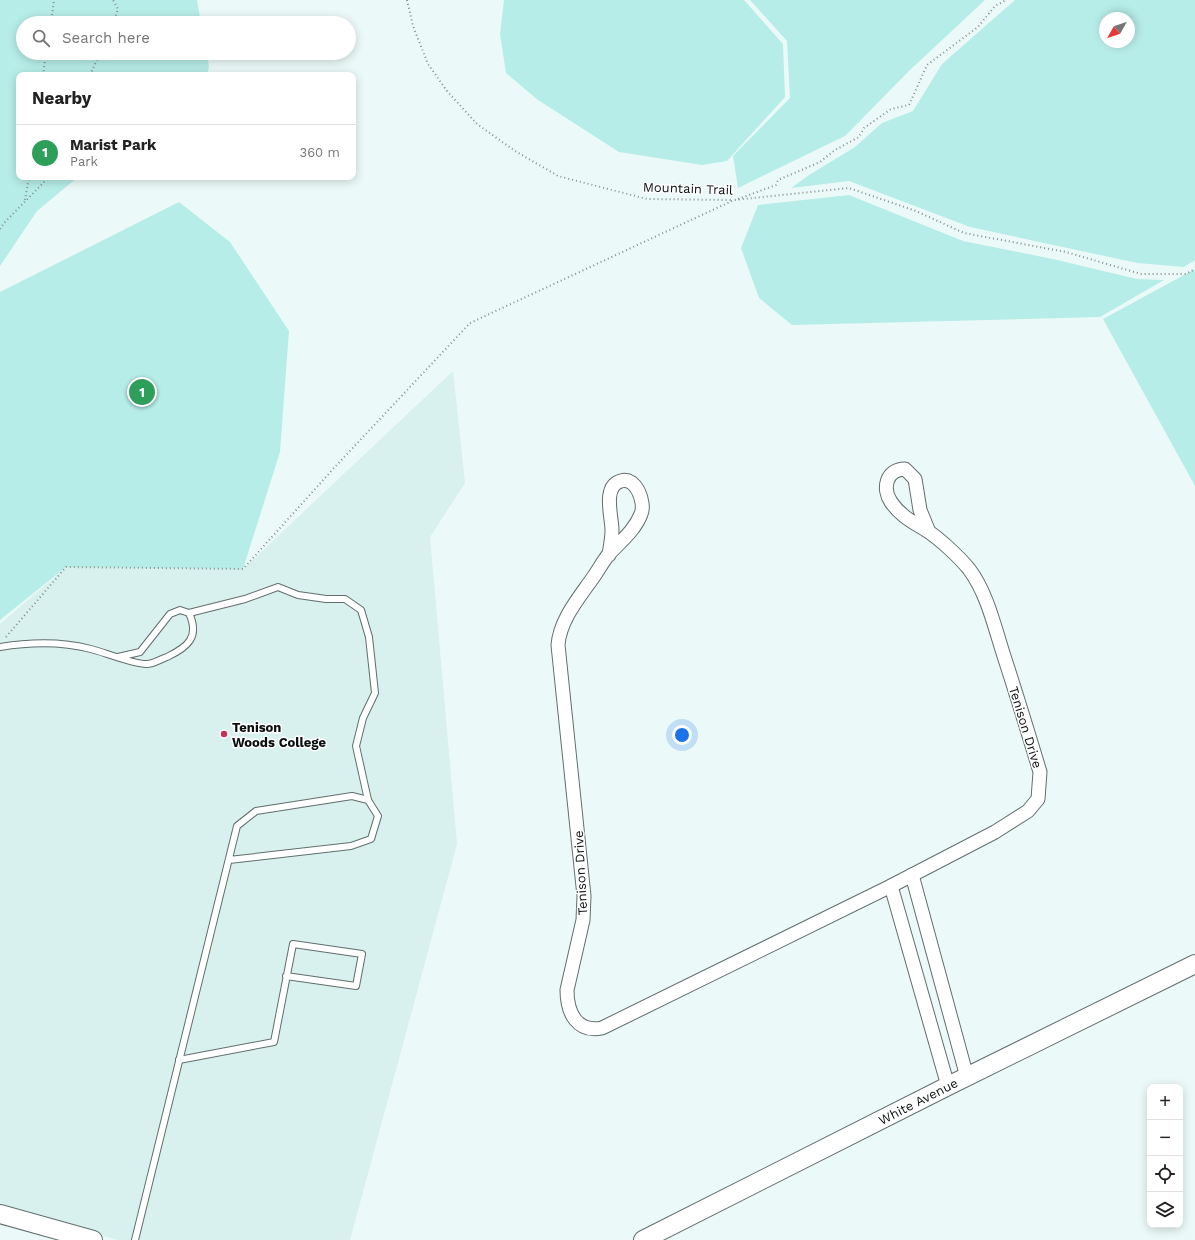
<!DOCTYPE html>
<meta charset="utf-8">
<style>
:root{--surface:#fff;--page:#f2f2f2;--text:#222;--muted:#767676;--line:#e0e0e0;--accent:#1a73e8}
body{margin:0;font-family:"Work Sans",sans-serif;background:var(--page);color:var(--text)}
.controls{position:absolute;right:12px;bottom:12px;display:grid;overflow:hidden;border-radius:8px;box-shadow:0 2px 10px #0003}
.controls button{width:36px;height:36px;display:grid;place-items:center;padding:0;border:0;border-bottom:1px solid var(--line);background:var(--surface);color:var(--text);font:20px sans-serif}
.compass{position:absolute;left:1099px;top:12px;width:36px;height:36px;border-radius:50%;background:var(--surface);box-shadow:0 2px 10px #0003;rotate:230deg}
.you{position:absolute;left:682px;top:735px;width:14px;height:14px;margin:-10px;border:3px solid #fff;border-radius:50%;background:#1a73e8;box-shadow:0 0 0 6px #1a73e833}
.badge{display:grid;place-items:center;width:26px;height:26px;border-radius:50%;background:var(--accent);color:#fff;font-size:13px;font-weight:700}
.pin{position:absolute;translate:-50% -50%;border:2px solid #fff;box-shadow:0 1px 4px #0006}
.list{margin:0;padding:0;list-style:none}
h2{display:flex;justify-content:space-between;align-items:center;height:52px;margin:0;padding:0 16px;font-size:17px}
h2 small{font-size:13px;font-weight:400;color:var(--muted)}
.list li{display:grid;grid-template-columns:26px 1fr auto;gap:12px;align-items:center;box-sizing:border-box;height:56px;padding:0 16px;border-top:1px solid var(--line)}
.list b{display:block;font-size:15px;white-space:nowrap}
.list p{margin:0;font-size:13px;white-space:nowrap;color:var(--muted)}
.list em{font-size:13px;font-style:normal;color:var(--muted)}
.icon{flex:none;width:22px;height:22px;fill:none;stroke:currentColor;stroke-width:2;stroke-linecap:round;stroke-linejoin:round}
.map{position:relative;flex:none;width:1195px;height:1240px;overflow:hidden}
.search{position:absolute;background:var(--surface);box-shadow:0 2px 10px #0003;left:16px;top:16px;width:340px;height:44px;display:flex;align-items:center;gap:10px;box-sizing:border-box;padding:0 14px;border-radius:22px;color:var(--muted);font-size:15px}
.panel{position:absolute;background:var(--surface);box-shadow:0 2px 10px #0003;left:16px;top:72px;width:340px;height:108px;border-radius:8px}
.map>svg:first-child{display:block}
.built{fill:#d8f0ee}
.green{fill:#b7ede8;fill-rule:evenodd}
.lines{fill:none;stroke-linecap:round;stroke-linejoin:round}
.lane-casing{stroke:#616e6d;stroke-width:8}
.street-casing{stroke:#616e6d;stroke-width:15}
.secondary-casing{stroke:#616e6d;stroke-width:20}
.path{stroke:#848f8e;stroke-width:2;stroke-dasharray:1 3;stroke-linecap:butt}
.lane{stroke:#fff;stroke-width:6}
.street{stroke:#fff;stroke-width:13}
.secondary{stroke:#fff;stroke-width:18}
.poi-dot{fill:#c2335c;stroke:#fff;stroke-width:1.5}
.labels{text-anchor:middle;stroke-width:3;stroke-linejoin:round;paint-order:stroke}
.street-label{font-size:13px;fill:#0a0f0f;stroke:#fff}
.poi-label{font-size:13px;font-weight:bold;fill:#0a0f0f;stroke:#fff;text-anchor:start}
</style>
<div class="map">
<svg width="1195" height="1240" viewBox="0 0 1195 1240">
<rect width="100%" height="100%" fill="#ebfaf8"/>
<polygon class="built" points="453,371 465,483 430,537 457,844 350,1240 117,1240 0,1205 0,624 66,567 243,569"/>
<g class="green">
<polygon points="0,0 197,0 201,23 23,23 23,53 207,53 209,67 207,75 19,75 19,177 78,177 37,211 0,266"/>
<polygon points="504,0 744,0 783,44 785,97 727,161 702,165 619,152 538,100 506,73 500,34"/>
<polygon points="750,0 985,0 910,70 845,136 738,188 733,156 790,98 787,41"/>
<path d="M1015 0H1195V260L1184 267 1137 263 970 227 849 181 791 188 809 175 855 147 882 123 913 111 942 64ZM1105 18H1129V42H1105Z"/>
<polygon points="849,195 963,241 1053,259 1137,279 1164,280 1100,317 792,325 759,298 741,248 758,205"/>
<polygon points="179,202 230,242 289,331 280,452 243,569 66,567 0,620 0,292"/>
<polygon points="1195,269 1195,486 1103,319"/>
</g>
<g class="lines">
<g class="lane-casing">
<g id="lane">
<polyline points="189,613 245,599 278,587 298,595 326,599 345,599 361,610 369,637 375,693 363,718 356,746 368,800"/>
<path d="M0 647C31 642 60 641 91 649 103 652 136 665 147 664 153 664 161 659 167 657 188 647 200 637 189 613L180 610 170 614 140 652 118 657"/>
<polyline points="179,1060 274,1042 293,944 362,954 356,986 286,976"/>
<polyline points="135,1240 237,826 256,811 352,796 368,800 378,816 371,839 351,846 229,860"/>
</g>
</g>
<g class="street-casing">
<g id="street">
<path d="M609 555C610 547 612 539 612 530 612 517 602 486 621 481 636 476 646 503 641 514 635 530 621 541 609 554 603 561 598 571 592 579 578 599 560 620 558 645L584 896 583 920 567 990C567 1013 577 1033 602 1028L891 886 995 832 1028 811 1038 799 1040 772C1028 732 1016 693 1003 653 994 625 987 593 969 569 960 558 941 540 929 532 915 523 901 517 891 502 882 489 886 469 905 469L915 479 920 510 929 532"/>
<polyline points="912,875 967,1077"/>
<polyline points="891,886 948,1086"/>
</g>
</g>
<g class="secondary-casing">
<g id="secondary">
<polyline points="0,1214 93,1240"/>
<polyline points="643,1240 948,1086 1195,964"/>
</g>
</g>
<g class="path">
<polyline points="407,0 413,26 428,64 447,91 477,124 515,151 558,176 647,199 732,200"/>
<polyline points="51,23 54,0"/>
<polyline points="106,23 116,15 118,9 113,0"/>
<polyline points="43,75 46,53"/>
<polyline points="90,75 100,53"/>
<polyline points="738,199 776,185 778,180 820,162 835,150 859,137 864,128 891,109 909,105 927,65 978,27 995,6 1006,0"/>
<polyline points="25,200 29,177"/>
<polyline points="0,229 4,223 49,177"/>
<polyline points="6,637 66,567 243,569 334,468 470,323 734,200 849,188 916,211 964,233 1066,252 1141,274 1186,274 1195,269"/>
</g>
<use href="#lane" class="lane"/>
<use href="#street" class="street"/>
<use href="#secondary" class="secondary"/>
</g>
<circle class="poi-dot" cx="224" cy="734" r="4"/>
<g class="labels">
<g class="street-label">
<text transform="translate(688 188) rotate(2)" y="5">Mountain Trail</text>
<text transform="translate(1026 727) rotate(73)" y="5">Tenison Drive</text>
<text transform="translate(580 873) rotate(-93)" y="5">Tenison Drive</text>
<text transform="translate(918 1101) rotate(-27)" y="5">White Avenue</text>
</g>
<g class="poi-label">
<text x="232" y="732">Tenison<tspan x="232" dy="15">Woods College</tspan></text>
</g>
</g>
</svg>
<div class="controls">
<button>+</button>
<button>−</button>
<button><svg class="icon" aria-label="locate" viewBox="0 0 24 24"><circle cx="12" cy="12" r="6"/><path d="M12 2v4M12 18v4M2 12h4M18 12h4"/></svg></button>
<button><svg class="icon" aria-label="layers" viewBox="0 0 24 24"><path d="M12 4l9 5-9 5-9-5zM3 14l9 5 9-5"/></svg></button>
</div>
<svg class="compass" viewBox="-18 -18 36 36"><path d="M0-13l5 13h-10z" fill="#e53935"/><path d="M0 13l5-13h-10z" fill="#767676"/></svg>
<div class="you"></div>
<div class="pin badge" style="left:142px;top:392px;background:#2e9e5b">1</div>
<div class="search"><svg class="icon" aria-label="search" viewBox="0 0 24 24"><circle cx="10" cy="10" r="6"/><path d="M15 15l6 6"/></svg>Search here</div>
<section class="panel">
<h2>Nearby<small></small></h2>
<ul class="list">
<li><span class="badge" style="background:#2e9e5b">1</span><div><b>Marist Park</b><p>Park</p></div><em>360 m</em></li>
</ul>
</section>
</div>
